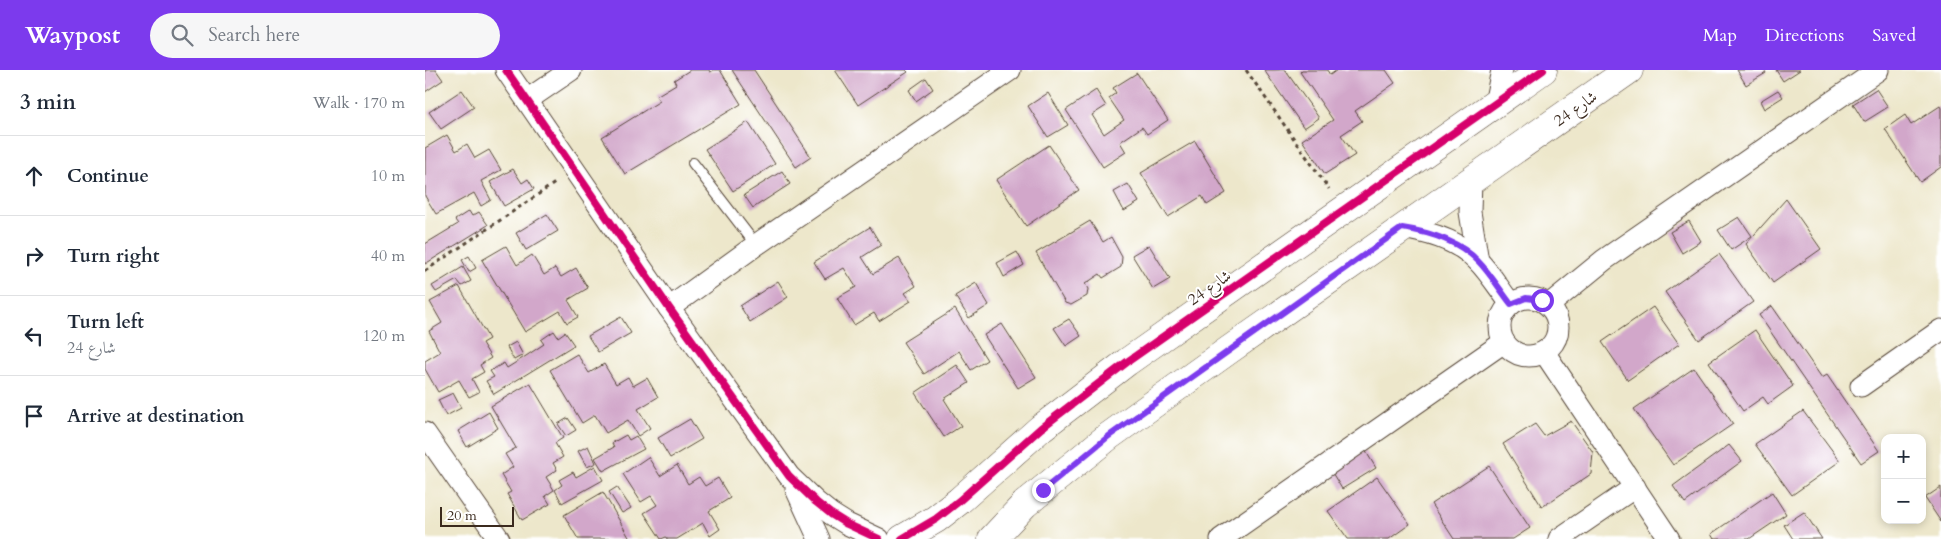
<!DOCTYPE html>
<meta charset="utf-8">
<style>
:root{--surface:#fff;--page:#f6f6f7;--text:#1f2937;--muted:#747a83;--line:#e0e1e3;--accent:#7c3aed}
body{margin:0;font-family:Cardo,Amiri,serif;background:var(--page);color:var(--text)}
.controls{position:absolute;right:15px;bottom:15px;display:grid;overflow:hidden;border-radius:10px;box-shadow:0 2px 8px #0003}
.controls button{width:45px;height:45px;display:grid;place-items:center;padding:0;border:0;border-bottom:1px solid var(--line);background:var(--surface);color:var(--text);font:25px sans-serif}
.scale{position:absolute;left:15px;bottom:12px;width:74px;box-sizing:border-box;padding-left:5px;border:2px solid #3b2a1e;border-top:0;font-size:14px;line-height:18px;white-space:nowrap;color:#3b2a1e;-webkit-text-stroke:4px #fff;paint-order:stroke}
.stop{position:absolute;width:15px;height:15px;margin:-11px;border:4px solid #7c3aed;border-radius:50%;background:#fff}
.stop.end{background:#7c3aed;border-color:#fff;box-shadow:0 1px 5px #0008}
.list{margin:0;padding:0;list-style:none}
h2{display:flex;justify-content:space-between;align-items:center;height:65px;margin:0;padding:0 20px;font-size:21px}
h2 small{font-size:16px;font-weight:400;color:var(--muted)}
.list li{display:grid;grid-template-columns:32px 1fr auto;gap:15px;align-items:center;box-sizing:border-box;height:80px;padding:0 20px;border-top:1px solid var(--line)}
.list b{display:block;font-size:19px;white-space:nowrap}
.list p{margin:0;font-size:16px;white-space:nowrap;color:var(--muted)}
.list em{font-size:16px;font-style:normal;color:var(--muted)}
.icon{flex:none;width:28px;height:28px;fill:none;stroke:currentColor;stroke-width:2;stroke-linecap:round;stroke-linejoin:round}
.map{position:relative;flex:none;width:1516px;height:469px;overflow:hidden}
header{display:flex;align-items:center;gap:30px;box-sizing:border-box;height:70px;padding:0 25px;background:var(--accent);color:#fff}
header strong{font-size:24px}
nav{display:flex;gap:28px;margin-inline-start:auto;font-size:18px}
.search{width:350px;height:45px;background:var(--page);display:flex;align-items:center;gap:12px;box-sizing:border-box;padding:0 18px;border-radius:28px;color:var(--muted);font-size:19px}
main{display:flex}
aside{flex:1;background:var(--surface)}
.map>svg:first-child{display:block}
.building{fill:#d2a7ca}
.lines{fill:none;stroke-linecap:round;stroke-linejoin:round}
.lane-casing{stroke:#564638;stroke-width:12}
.street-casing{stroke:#564638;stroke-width:23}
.secondary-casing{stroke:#564638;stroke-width:29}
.path{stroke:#564638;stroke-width:3;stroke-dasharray:4 4;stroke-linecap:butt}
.lane{stroke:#fff;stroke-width:10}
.street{stroke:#fff;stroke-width:21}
.secondary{stroke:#fff;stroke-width:28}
.cycleway-casing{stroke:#fff;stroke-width:11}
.cycleway{stroke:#d6006c;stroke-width:8}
.route{stroke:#7c3aed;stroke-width:6}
.labels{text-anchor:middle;stroke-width:4;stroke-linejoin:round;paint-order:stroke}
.street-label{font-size:16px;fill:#3b2a1e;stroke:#fff}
</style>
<header>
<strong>Waypost</strong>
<div class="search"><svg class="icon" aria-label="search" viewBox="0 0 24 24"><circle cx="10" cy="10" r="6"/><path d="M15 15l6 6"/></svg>Search here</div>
<nav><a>Map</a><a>Directions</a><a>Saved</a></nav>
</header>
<main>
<aside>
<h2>3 min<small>Walk · 170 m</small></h2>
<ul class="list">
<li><svg class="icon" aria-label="ahead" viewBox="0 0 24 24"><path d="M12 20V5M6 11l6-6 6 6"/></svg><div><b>Continue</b></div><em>10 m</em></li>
<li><svg class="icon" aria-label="right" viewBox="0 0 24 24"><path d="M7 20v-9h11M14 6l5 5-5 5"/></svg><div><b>Turn right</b></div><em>40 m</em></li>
<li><svg class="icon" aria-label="left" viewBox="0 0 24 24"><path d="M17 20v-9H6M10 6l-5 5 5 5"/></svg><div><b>Turn left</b><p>شارع 24</p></div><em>120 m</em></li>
<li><svg class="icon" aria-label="arrive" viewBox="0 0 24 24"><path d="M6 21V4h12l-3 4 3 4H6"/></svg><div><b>Arrive at destination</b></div></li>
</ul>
</aside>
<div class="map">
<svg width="1516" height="469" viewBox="0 0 1516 469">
<rect width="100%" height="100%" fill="#fff"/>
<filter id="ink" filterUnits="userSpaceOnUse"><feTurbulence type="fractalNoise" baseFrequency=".02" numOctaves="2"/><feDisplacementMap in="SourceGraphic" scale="10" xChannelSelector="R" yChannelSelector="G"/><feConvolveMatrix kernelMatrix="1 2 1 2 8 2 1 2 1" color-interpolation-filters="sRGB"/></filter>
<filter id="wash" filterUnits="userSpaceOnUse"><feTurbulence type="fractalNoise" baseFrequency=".0096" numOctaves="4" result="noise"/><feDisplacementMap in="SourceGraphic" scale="20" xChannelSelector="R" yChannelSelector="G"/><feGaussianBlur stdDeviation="1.12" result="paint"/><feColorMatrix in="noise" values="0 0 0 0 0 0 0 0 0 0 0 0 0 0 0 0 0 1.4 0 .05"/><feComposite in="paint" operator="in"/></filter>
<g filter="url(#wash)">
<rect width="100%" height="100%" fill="#ede7cb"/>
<g id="blocks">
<g class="building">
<polygon points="0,0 11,0 18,10 0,22"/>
<polygon points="265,0 284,0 285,2 289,0 295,0 316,34 200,104 177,67 235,31 231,26 251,14 249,10"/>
<polygon points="307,0 329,0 386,87 371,97"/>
<polygon points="410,0 481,0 483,2 433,35"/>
<polygon points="839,0 860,0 894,48 879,58"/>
<polygon points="877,0 902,0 905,5 912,0 961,0 970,13 930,41 937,51 916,65 930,85 900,104 877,70 908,50 875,2"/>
<polygon points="1312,0 1339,0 1341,3 1321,15"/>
<polygon points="1351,0 1375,0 1358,11"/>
<polygon points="712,3 743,50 722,64 717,57 695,72 701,82 678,97 641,40 671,20 681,36 667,45 679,64 699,50 684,28 691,23 688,18"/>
<polygon points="501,8 508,19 491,31 484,20"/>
<polygon points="1451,19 1463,37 1439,52 1428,34"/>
<polygon points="37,20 49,37 16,59 4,42"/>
<polygon points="1353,20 1358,27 1339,39 1335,31"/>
<polygon points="623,23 643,55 623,67 603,36"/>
<polygon points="1515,36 1516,38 1516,97 1495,112 1460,59 1480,45 1486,55"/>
<polygon points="323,52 350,94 308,121 280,79"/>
<polygon points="22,65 31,81 42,74 50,88 64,80 76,100 56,111 66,130 56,136 49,123 11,144 0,126 0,78"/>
<polygon points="770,71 801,123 782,135 777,126 743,147 716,103"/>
<polygon points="624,75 654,120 601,156 571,110"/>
<polygon points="88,99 97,113 103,109 109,119 79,136 65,112"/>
<polygon points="357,101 365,114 328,138 319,125"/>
<polygon points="703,114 714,132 699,141 689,122"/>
<polygon points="1361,129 1396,179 1348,213 1321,174"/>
<polygon points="44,141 47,146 54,142 63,155 0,194 0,174 33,154 30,150"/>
<polygon points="122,144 133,161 101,180 91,163"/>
<polygon points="1314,147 1327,166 1306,180 1293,160"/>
<polygon points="665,151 678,172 686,167 697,187 696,197 678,208 675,204 660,214 663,219 662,226 646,235 640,233 611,183"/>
<polygon points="1264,151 1276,171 1257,183 1245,162"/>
<polygon points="445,157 456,175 437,187 448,204 474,188 491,216 480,223 486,231 454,251 449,243 429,255 412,228 431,217 419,198 400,209 389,192"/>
<polygon points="724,175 745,209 728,219 707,185"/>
<polygon points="81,176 92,195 107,185 119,205 130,198 136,207 151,198 163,218 143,230 153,247 142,253 135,241 100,262 57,190"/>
<polygon points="592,182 599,195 579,207 572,193"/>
<polygon points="1294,184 1328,232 1274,270 1240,222"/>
<polygon points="44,186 51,198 44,202 37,190"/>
<polygon points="38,197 46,211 37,216 32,210 11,222 7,216"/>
<polygon points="353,211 363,227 325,252 315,236"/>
<polygon points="551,213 564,235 544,248 530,226"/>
<polygon points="34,216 64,269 57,273 66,288 55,295 59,302 47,309 54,322 44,327 34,310 13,322 0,299 0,291 15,282 4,261 17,253 5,232"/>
<polygon points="1347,236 1397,308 1402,305 1454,381 1436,393 1334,245"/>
<polygon points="1228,237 1254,274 1203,310 1177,272"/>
<polygon points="530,239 562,290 546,300 534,281 499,304 478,272"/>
<polygon points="196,247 206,263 173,282 163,266"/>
<polygon points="644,249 656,266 641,276 629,258"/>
<polygon points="577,254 611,307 593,318 559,265"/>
<polygon points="1330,260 1368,316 1343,334 1338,327 1318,341 1284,292"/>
<polygon points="129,261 133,267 140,262 149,275 69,324 61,311 69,307 65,301 79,293 82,298 101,286 119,274 116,270"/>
<polygon points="91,272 98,285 89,290 82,277"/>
<polygon points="152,284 164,303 179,294 191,314 203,307 208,316 222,308 233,327 213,339 225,358 213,366 203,350 181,363 170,345 157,353 125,300"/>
<polygon points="532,295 544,313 519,329 536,356 519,367 490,323"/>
<polygon points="1269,298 1308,354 1248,395 1209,339"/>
<polygon points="105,313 138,368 130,373 138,387 128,393 132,400 121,407 129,420 120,426 125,434 97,450 82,424 86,422 76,405 88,397 80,384 91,378 66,336"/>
<polygon points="28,323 36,338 21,346 13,330"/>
<polygon points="1378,341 1415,391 1367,425 1330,374"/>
<polygon points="64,342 73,358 42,377 33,361"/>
<polygon points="143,348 151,360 141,366 133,354"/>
<polygon points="265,349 277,369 245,388 233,368"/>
<polygon points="1146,351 1168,382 1166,404 1117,437 1078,374 1110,354 1119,366"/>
<polygon points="201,365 204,370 211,366 219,379 178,401 170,388 189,377 187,373"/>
<polygon points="1304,375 1317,391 1260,433 1248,416"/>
<polygon points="163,376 171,393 162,397 153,381"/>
<polygon points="940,380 951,398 917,419 906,401"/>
<polygon points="223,387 235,406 252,395 263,414 274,407 280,416 293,408 305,428 284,441 295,459 285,466 278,453 252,469 242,469 241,467 236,469 219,443 232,435 226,426 216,432 198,404"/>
<polygon points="170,396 178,410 137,433 130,420 137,415 134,410 148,402 151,407"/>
<polygon points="1064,396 1105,458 1088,469 1029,469 1006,434"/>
<polygon points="952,407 985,454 964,469 923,469 903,441"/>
<polygon points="192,417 206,438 197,443 184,422"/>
<polygon points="1516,417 1516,452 1500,428"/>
<polygon points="178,422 205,469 153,469 139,445"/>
<polygon points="1347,422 1361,444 1324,469 1289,469 1286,464"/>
<polygon points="1379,442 1397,469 1368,469 1359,455"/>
</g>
</g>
</g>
<g filter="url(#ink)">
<use href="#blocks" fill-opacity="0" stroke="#564638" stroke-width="1"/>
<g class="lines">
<g class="lane-casing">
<polyline id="lane" points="268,93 331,175"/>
</g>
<g class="street-casing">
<g id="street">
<polyline points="81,0 244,238 364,406 391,432 406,444 422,454 454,469"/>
<polyline points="102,30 146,0"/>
<polyline points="1070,34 1077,0"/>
<polyline points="1046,109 1045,142 1053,191"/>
<path d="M977 158C1004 162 1033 170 1053 191 1065 203 1075 220 1086 234"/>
<circle cx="1104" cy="257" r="29"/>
<polyline points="1124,235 1179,190 1453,0"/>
<polyline points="244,238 331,175 585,0"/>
<polyline points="1119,282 1244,469"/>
<polyline points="1436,316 1516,260"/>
<polyline points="0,363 74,469"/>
<polyline points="371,419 394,469"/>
<polyline points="796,469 1079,272"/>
<polyline points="1134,469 1210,417"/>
</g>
</g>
<g class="secondary-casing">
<g id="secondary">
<polyline points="477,469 511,449 534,431 616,358 702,292 1118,0"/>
<polyline points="567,469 600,434 684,366 804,280 1204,0"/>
</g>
</g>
<g class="path">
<polyline points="821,0 904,119"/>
<polyline points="0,201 130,113"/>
</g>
<use href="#lane" class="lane"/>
<use href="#street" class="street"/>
<use href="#secondary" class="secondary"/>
<g class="cycleway-casing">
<g id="cycleway">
<polyline points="81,0 244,238 364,406 391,432 406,444 422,454 454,469"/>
<polyline points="477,469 511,449 534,431 616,358 702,292 1118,0"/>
</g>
</g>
<use href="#cycleway" class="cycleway"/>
</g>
</g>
<g class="lines" filter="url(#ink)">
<path class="route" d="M618 420 684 366 977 158C1004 162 1033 170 1053 191 1065 203 1075 220 1086 234L1101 228 1117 230"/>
</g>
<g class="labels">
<g class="street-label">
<text transform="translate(1150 38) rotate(-35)" y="6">شارع 24</text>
<text transform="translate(784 217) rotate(-35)" y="6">شارع 24</text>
</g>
</g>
</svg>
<div class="controls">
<button>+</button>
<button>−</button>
</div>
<div class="scale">20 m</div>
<div class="stop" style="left:1117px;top:230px"></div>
<div class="stop end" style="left:618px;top:420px"></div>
</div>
</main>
